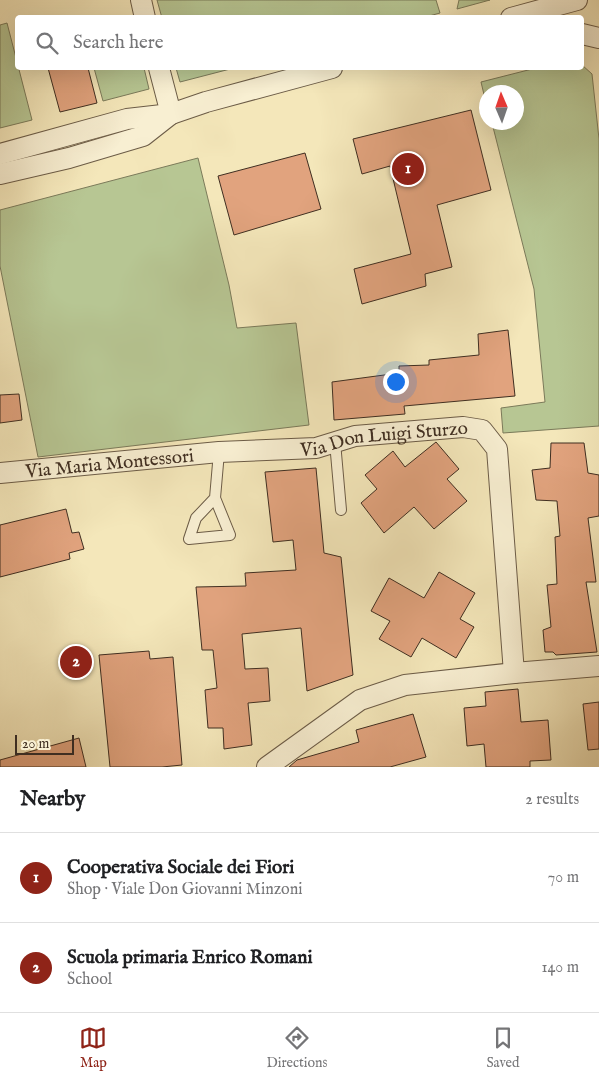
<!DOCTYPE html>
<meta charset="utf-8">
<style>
:root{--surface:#fff;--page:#f2f2f2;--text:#202124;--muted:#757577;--line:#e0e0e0;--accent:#8f2418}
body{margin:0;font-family:"IM FELL English",serif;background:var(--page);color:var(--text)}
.compass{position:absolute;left:479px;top:85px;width:45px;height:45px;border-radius:50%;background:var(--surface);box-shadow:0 5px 20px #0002;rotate:358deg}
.scale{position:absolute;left:15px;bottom:12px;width:59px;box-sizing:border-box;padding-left:5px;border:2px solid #3f2e21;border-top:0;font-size:14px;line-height:18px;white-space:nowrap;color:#3f2e21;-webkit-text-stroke:4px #f8efd2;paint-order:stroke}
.you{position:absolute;left:395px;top:381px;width:18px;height:18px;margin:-12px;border:4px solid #fff;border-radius:50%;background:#1a73e8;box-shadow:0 0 0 8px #1a73e833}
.badge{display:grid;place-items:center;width:32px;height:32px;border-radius:50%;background:var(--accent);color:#fff;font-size:16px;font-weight:700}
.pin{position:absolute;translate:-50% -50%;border:2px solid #fff;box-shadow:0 1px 5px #0006}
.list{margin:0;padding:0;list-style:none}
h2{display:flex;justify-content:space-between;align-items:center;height:65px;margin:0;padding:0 20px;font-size:21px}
h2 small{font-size:16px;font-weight:400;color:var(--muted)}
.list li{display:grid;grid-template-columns:32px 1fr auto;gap:15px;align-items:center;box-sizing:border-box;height:90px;padding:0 20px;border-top:1px solid var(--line)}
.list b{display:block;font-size:19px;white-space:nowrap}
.list p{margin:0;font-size:16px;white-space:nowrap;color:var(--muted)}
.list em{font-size:16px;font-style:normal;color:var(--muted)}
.icon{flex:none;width:28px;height:28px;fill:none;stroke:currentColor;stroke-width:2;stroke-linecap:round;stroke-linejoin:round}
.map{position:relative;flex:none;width:599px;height:767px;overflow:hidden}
.search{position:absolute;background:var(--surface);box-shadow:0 5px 20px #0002;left:15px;right:15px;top:15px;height:55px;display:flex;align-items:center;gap:12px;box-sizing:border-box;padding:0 18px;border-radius:5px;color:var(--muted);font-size:19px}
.sheet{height:245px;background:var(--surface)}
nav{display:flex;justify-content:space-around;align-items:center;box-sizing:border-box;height:70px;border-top:1px solid var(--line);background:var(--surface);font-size:14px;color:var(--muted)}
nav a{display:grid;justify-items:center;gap:2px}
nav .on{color:var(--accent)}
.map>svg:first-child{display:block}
.green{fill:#b7c693;stroke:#7b7a5a}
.building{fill:#e1a37e;stroke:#3f2e21}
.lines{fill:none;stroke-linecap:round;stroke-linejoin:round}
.lane-casing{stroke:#6c5c47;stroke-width:12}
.street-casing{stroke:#6c5c47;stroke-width:22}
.lane{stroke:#f8efd2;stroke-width:10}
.street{stroke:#f8efd2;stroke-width:20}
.labels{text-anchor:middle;stroke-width:4.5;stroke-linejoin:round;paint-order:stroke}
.street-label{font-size:19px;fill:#3f2e21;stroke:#f8efd2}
</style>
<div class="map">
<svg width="599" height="767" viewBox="0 0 599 767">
<rect width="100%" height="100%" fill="#f4e7ba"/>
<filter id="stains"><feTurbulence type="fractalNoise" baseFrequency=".004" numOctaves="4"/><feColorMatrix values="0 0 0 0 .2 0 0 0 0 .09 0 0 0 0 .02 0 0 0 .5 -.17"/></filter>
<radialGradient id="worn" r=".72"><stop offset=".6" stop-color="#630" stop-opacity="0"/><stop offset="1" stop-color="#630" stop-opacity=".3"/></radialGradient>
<g class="green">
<polygon points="157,0 436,0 440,13 422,18 162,18"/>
<polygon points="459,0 490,0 457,9"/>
<polygon points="7,23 32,120 0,128 0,25"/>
<polygon points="582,65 592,74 599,139 599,426 503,433 501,408 545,402 534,289 492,123 516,122 516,92 486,92 486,103 481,82 536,68 582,68"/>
<polygon points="94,68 144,68 149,89 103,101"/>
<polygon points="176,68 234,68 180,82"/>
<polygon points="198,158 229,285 237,328 296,323 309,425 38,457 0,266 0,210"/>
</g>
<g class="building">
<polygon points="48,68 88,68 97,103 60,112"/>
<polygon points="471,110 491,190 437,205 452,267 425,274 426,286 362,304 354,269 411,254 390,166 362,174 353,139"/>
<polygon points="305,153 321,209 234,235 218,176"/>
<polygon points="508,330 515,396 404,406 405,414 334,420 332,382 399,373 399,366 429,365 429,360 479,355 478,334"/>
<polygon points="19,394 22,420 0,423 0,395"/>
<polygon points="436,442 459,469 447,479 467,501 434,529 414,507 384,533 361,503 377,489 365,475 393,451 405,467"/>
<polygon points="551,443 584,443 588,473 599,475 599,516 588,518 596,582 586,582 597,652 556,655 553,652 545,652 543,630 551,627 547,585 557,584 555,537 560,536 557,501 536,500 532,470 550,468"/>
<polygon points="316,468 324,553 341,557 353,675 307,691 301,628 242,634 245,669 268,668 270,701 248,703 252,745 224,749 223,728 208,728 205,690 217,688 213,650 202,650 196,587 246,586 245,573 296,570 293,540 273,542 265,472"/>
<polygon points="66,509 72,533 79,532 84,549 69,553 70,559 0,577 0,525"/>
<polygon points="439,572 475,593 460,619 474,627 456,658 422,638 411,657 379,639 390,621 371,611 389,578 424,598"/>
<polygon points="149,651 150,659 173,657 182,765 162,767 110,767 99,655"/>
<polygon points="518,689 521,722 548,720 551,760 530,761 530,767 486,767 484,744 467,746 464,708 486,706 485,692"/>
<polygon points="599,702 599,749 588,750 583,704"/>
<polygon points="413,714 426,757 390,767 289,767 297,760 359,742 356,730"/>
<polygon points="79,738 86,767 0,767 0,760"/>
</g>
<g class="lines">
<g class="lane-casing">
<g id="lane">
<polyline points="335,442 341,510"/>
<polyline points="215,498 196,518 189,539 230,535 215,498 219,452"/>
</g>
</g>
<g class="street-casing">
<g id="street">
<polyline points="141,0 145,18"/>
<polyline points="511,18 577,0"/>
<polyline points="582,34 599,38"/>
<polyline points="159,68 171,114"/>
<polyline points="0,154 127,119 171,114 206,102 332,68"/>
<polyline points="0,174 69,158 143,136 171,114"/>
<path id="s1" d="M0 473 219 452 316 448 355 436 463 427 482 430 497 449 514 673"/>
<polyline points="267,767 360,700 405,685 514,673 599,666"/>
</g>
</g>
<use href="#lane" class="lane"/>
<use href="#street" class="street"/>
</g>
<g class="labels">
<g class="street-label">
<text dy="7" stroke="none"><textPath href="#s1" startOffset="386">Via Don Luigi Sturzo</textPath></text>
<text dy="7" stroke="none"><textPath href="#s1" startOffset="110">Via Maria Montessori</textPath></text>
</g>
</g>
<rect width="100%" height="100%" filter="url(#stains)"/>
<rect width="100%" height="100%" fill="url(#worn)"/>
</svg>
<svg class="compass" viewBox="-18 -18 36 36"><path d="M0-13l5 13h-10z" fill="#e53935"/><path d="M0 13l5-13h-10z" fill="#757577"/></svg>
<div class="scale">20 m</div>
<div class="you"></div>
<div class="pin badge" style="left:408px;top:169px">1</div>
<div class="pin badge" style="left:76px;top:662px">2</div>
<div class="search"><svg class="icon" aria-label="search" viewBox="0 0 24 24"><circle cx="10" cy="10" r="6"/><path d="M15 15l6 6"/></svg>Search here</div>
</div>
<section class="sheet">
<h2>Nearby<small>2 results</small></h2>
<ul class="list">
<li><span class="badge">1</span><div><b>Cooperativa Sociale dei Fiori</b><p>Shop · Viale Don Giovanni Minzoni</p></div><em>70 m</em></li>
<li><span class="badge">2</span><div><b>Scuola primaria Enrico Romani</b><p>School</p></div><em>140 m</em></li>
</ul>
</section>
<nav>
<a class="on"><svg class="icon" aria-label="map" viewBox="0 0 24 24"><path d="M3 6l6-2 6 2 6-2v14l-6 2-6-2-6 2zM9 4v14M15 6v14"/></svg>Map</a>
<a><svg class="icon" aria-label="directions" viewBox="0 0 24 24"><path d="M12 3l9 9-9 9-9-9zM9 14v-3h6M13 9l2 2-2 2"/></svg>Directions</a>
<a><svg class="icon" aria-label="saved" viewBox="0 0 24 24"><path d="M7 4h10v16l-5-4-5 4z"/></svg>Saved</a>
</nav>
